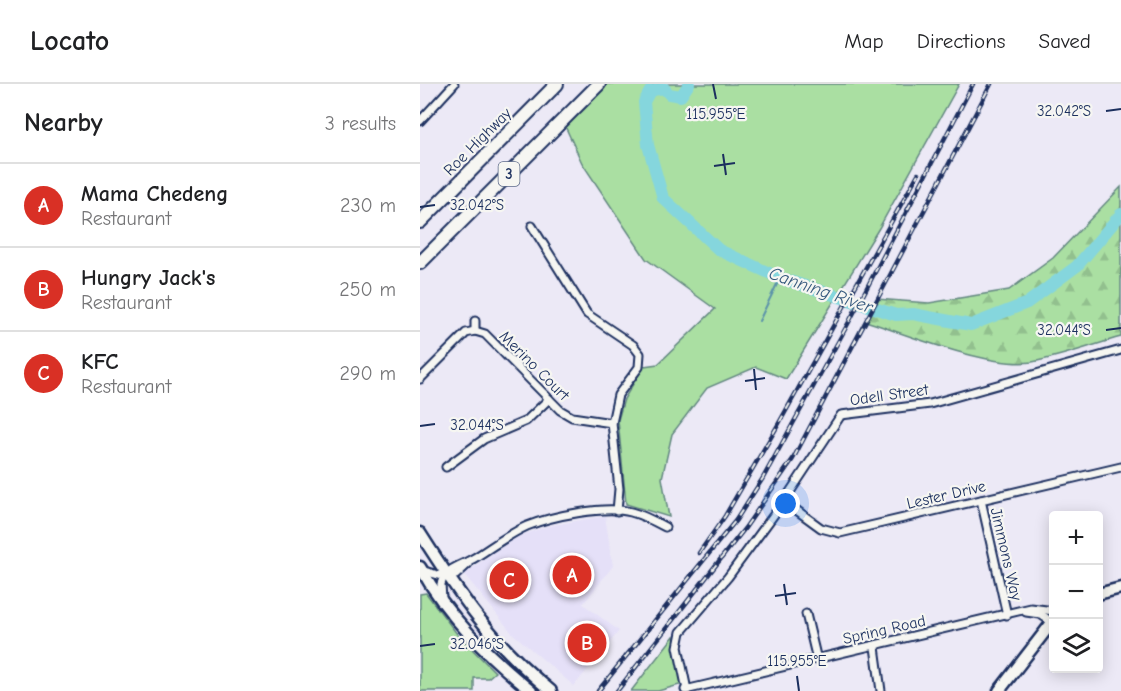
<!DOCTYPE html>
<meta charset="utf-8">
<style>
:root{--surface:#fff;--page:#f2f2f2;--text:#202124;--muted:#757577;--line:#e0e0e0;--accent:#d93025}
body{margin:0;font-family:"Comic Neue",sans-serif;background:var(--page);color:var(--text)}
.controls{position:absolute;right:18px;bottom:18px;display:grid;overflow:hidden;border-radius:6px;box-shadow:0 3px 15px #0003}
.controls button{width:54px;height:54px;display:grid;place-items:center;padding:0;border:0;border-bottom:2px solid var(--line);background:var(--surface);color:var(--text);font:30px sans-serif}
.you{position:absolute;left:366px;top:420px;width:21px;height:21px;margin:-15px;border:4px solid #fff;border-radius:50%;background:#1a73e8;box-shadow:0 0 0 9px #1a73e833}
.badge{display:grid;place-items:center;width:39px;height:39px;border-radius:50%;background:var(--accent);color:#fff;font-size:20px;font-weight:700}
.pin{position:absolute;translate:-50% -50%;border:3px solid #fff;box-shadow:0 2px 6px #0006}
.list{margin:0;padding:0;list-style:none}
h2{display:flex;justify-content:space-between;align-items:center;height:78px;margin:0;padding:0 24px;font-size:26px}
h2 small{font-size:20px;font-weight:400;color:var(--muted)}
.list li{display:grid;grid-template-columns:39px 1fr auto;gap:18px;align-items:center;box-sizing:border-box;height:84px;padding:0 24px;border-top:2px solid var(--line)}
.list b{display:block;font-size:22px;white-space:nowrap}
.list p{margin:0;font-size:20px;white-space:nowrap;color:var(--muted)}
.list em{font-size:20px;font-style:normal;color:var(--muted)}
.icon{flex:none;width:33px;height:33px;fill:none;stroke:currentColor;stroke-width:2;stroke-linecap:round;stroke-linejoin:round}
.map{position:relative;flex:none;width:701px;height:607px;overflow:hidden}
header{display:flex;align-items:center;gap:36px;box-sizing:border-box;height:84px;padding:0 30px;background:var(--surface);border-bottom:2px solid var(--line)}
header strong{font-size:28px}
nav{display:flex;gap:33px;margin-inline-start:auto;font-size:21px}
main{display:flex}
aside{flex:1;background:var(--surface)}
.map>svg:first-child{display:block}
.built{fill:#e5e0f8}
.green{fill:#aadfa2;stroke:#628780;stroke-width:1.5}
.forest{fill:url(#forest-firs);stroke:#628780;stroke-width:1.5}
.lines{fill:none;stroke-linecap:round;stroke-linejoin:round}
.stream{stroke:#5b93aa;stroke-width:2}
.river{stroke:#85d6dd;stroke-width:12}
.minor-casing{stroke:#1b2f5e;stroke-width:11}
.primary-casing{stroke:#1b2f5e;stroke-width:15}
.motorway-casing{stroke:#1b2f5e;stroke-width:16}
.minor{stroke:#f6f6f2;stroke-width:7}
.primary{stroke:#f6f6f2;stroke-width:10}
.motorway{stroke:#f6f6f2;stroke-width:12}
.rail-casing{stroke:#1b2f5e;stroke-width:4.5}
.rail{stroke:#f6f6f2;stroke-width:2;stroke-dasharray:7;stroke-linecap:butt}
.ticks{fill:none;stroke:#1b2f5e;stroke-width:2}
.labels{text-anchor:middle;stroke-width:4.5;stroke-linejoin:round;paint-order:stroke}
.shield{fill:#f6f6f2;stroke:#5d6b8a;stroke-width:1.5}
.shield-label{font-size:15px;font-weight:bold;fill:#1b2f5e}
.street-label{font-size:16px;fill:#1b2f5e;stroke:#f6f6f2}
.water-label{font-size:18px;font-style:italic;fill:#36597e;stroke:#f6f6f2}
.ticks-label{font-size:15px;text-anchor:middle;fill:#1b2f5e;stroke:#f6f6f2;stroke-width:4.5;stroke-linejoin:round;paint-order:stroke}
</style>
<header>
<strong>Locato</strong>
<nav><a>Map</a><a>Directions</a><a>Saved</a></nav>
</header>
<main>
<aside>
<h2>Nearby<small>3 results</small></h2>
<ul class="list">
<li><span class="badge">A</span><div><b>Mama Chedeng</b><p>Restaurant</p></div><em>230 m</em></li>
<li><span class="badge">B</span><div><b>Hungry Jack's</b><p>Restaurant</p></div><em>250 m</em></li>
<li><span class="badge">C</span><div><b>KFC</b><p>Restaurant</p></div><em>290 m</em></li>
</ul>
</aside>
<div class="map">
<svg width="701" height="607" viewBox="0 0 701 607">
<defs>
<pattern id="forest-firs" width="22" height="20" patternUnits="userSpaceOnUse" patternTransform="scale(1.5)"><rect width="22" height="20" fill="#aadfa2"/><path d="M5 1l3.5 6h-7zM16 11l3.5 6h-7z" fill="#92c08e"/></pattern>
</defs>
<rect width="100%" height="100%" fill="#ece9f6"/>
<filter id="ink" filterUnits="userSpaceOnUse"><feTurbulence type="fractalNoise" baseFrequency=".0167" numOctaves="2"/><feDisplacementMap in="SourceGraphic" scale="12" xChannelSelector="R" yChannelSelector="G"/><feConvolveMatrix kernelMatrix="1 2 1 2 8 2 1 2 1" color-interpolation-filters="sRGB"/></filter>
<g filter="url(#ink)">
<polygon class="built" points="185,432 193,482 163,520 199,547 154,602 92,549 44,490 96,453 128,442"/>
<g class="green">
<polygon points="187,0 539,0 459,144 366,295 336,283 287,304 252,350 242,394 249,433 206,420 198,336 204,315 224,282 238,280 295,225 226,175 162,79 145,42"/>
<polygon points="6,509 37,550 75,588 68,594 54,594 54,607 0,607 0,510"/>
<polygon points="254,552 263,600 238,607 211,607"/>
</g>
<path class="forest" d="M701 103V253C672 261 641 273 612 278 569 284 488 251 446 237L456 215 509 219 589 206 633 174Z"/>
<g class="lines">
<polyline class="stream" points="339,237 360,194"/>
<polyline class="river" points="269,0 261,12 249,10 244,4 230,7 224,18 228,61 243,114 299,166 360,194 476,231 493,230 551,241 607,219 657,182 701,130"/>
<g class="minor-casing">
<g id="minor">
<polyline points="0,37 34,0"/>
<polyline points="112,142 167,230 213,261 220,270 219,283 198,311 192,339 199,405 197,427"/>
<polyline points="55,247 55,237"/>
<polyline points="0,295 46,249 55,247 65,250 140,326 152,333 192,339"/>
<polyline points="26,383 64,355 106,337 129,315"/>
<polyline points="561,416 587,531"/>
<polyline points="364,417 401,444 420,449 701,383"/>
<polyline points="1,486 18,491 36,491 48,480"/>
<path d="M22 515 21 500C26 483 42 482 56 473 72 463 89 450 107 442 132 432 185 421 211 428 223 431 234 437 245 443"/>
<polyline points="606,528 620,530 632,538"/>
<polyline points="386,530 397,576"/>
<polyline points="455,563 461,607"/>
<polyline points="265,606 611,524 634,527"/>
<polyline points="267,606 258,563 261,548 308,493 364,417 421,331 510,320 701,266"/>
</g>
</g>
<g class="primary-casing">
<g id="primary">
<path d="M0 449C40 512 72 559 131 607"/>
<path d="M0 483C28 533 67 571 111 607"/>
<polyline points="678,510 701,504"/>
<polyline points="579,607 634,536"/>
</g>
</g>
<g class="motorway-casing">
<g id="motorway">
<polyline points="0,138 137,0"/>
<polyline points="0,179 179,0"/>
</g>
</g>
<use href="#minor" class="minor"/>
<use href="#primary" class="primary"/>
<use href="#motorway" class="motorway"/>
<g class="rail-casing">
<g id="rail">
<polyline points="279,469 305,432 358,341 498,90"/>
<polyline points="178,607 316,436 343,394 429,238 553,0"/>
<polyline points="197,607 325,444 373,375 571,0"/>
</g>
</g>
<use href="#rail" class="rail"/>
</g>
</g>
<path class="ticks" d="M293 0 296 15M686 27 701 25M303 70 306 91M294 82 315 79M0 123 15 121M686 246 701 244M334 285 336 306M325 297 345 294M0 342 15 340M364 500 367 521M355 512 376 509M0 562 15 560M377 592 379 607"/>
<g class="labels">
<rect class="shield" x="78.5" y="78" width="21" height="24" rx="4.5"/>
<g class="shield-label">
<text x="89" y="95">3</text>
</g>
<g class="street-label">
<text transform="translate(57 57) rotate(-45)" y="6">Roe Highway</text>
<text transform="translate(115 281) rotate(45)" y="6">Merino Court</text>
<text transform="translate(469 310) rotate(-8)" y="6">Odell Street</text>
<text transform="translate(526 410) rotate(-13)" y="6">Lester Drive</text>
<text transform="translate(587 470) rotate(77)" y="6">Jimmons Way</text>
<text transform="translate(464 545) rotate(-13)" y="6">Spring Road</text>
</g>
<g class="water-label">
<text transform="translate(401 206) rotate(19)" y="6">Canning River</text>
</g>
</g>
<g class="ticks-label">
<text x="644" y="32">32.042°S</text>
<text x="296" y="35">115.955°E</text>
<text x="57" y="126">32.042°S</text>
<text x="644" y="251">32.044°S</text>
<text x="57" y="346">32.044°S</text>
<text x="57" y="565">32.046°S</text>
<text x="377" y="582">115.955°E</text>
</g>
</svg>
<div class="controls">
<button>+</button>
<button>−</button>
<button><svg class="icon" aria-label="layers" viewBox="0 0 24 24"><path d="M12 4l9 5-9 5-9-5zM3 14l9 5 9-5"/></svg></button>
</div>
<div class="you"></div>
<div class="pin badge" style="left:152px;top:491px">A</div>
<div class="pin badge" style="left:167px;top:559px">B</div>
<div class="pin badge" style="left:89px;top:496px">C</div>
</div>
</main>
